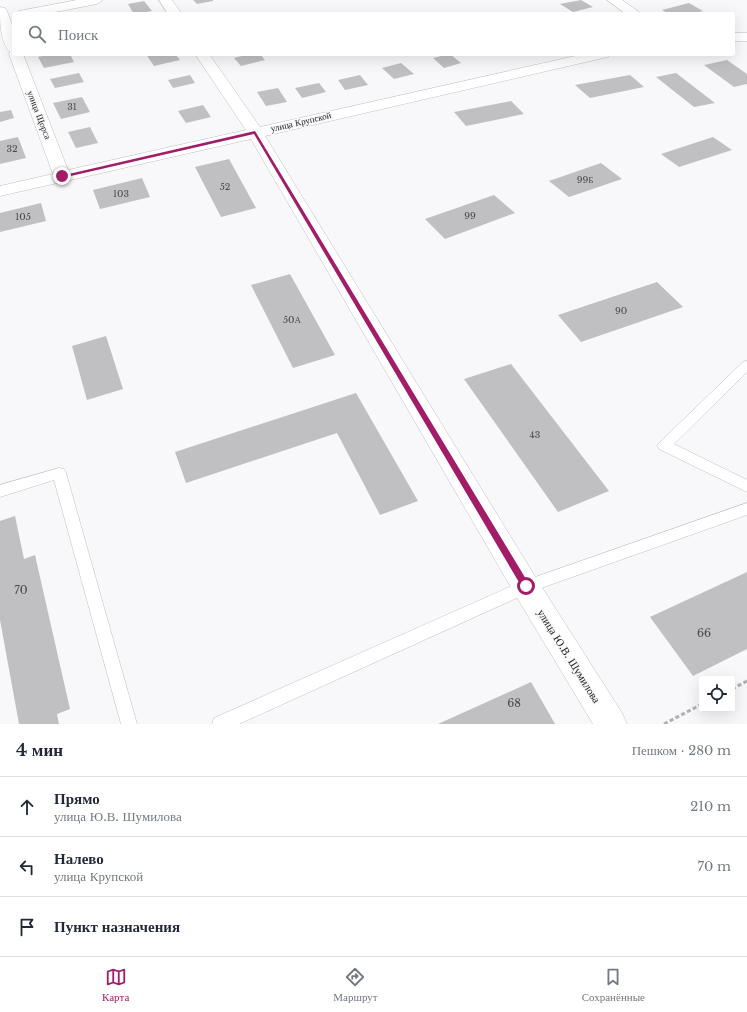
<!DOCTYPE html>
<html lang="ru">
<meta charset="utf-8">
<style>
:root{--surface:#fff;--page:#f2f2f3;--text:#1f2937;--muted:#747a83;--line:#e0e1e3;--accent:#a31c68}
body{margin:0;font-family:"Libre Baskerville",serif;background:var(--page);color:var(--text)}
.controls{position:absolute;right:12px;bottom:12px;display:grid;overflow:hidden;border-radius:4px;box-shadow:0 4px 16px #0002}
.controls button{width:36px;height:36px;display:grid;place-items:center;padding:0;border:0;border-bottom:1px solid var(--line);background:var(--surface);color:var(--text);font:20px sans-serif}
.stop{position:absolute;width:12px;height:12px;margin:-9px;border:3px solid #a31c68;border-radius:50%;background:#fff}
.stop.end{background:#a31c68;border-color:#fff;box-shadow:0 1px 4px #0008}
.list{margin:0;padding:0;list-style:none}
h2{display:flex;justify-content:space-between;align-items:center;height:52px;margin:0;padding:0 16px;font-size:17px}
h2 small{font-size:13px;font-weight:400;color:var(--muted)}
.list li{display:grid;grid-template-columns:26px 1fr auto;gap:12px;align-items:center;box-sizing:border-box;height:60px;padding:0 16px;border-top:1px solid var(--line)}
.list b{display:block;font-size:15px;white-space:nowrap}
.list p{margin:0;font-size:13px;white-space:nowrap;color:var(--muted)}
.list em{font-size:13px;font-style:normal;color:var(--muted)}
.icon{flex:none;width:22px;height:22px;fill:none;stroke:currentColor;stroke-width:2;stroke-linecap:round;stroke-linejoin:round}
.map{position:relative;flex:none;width:747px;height:724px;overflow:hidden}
.search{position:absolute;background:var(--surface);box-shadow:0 4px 16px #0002;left:12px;right:12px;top:12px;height:44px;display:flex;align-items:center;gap:10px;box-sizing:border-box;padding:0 14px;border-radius:4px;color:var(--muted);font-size:15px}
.sheet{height:232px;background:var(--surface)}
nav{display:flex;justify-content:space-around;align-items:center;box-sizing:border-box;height:56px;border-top:1px solid var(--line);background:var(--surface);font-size:11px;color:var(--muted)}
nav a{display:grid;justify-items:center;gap:2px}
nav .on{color:var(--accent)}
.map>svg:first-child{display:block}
.building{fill:#c0c0c2}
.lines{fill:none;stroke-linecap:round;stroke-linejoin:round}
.lane-casing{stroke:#bebfc0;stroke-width:1}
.street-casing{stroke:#bebfc0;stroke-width:1}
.path{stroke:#b0b0b2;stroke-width:3;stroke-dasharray:4 2.5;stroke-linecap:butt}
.lane{fill:#fff;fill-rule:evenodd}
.street{fill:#fff;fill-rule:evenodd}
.route{fill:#a31c68}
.labels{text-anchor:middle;stroke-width:3;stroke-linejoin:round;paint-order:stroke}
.number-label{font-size:9px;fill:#49494a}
.far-street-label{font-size:9px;fill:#212122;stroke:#f8f8fa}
.near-number-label{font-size:11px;fill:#49494a}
.street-label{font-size:11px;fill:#212122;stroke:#f8f8fa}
</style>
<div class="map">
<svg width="747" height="724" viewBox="0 0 747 724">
<rect width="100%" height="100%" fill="#f8f8fa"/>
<g class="building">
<polygon points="193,0 213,0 213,1 197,4"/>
<polygon points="581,0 593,7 573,12 560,4"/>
<polygon points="144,1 152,11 134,14 128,4"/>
<polygon points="689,3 703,11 690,14 669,14 662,10"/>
<polygon points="51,54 70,54 74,62 44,68 38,57"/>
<polygon points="146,54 175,54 180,60 154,66"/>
<polygon points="250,54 260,54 265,60 241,66 234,58"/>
<polygon points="450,54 461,63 444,68 433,58"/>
<polygon points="727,60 747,74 747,84 734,87 704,65"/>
<polygon points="401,63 414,74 394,79 382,68"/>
<polygon points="79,73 84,82 55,88 50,79"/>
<polygon points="676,73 715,103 694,107 656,77"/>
<polygon points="190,75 195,83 173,88 168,80"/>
<polygon points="360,75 368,85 345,90 338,80"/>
<polygon points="630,75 644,87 590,98 575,85"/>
<polygon points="319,83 326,92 302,98 295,88"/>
<polygon points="278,88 287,102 266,106 257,92"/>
<polygon points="82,97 90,112 61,119 53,103"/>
<polygon points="511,101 524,114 466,126 454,112"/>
<polygon points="203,105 211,117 186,123 178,111"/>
<polygon points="11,110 14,118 0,122 0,112"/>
<polygon points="90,127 98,143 76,148 68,132"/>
<polygon points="18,137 26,158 0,164 0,141"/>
<polygon points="713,137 732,150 679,167 661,154"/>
<polygon points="229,159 256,208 221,217 195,167"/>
<polygon points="601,163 622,179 569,197 549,181"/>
<polygon points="142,178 150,197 100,209 93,190"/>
<polygon points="494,195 515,213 445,239 425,219"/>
<polygon points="41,203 46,221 0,232 0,213"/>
<polygon points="290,274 335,355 293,368 251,285"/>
<polygon points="657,282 683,307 581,342 558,315"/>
<polygon points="106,336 123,389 87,400 72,346"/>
<polygon points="511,364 609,491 558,512 464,379"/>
<polygon points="356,393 418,501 380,515 337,433 186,483 175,452"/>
<polygon points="15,516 24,559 35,555 70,709 57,714 59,724 19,724 0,620 0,521"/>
<polygon points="747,572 747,649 693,676 650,617"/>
<polygon points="531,682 555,724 438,724"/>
</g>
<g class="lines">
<g class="lane-casing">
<g id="lane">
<polygon points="747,361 747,372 674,444 747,480 747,492 659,449 657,445 743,362"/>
<polygon points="59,468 64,469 66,473 137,724 121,724 54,480 0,497 0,485"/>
<polygon points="747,503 747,515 530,592 239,724 212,724 214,718 521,582"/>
</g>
</g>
<g class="street-casing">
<g id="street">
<polygon points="77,0 103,0 97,4 45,14 17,14 19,11 24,10"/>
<polygon points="159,0 172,0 182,14 168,14"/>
<polygon points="607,0 622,0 642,14 626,14"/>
<path d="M0 7 5 8 7 11 14 30V54H23L68 170 246 130 195 54H209L260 127 584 54H610L608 57 603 58 265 136 536 578 622 713 627 724H593L516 596 251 139 0 196V186L53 174 9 54 10 52C0 42 0 21 0 7Z"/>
<rect x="733" y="33" width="14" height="8"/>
</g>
</g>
<g class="path">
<polyline points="732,689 747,681"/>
<polyline points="664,724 702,704"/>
</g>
<use href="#lane" class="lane"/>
<use href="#street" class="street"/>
</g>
<polygon class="route" points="255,131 529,584 529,589 523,589 254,134 62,178 60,176"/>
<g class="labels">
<g class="number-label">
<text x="72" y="110">31</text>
<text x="12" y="152">32</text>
<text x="585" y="183">99Б</text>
<text x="225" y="190">52</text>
<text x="121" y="197">103</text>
<text x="470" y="219">99</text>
<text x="23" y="220">105</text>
<text x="621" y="314">90</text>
<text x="292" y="323">50А</text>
<text x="535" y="438">43</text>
</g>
<g class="far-street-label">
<text transform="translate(39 115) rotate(69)" y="3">улица Щорса</text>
<text transform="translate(301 122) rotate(-13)" y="3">улица Крупской</text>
</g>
<g class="near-number-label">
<text x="21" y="594">70</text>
<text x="704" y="637">66</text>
<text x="514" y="707">68</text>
</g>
<g class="street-label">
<text transform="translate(569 656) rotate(58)" y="4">улица Ю.В. Шумилова</text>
</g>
</g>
</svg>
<div class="controls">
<button><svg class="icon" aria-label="locate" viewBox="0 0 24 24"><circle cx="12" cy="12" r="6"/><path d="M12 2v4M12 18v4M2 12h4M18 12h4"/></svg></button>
</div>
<div class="stop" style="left:526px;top:586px"></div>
<div class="stop end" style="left:62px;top:176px"></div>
<div class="search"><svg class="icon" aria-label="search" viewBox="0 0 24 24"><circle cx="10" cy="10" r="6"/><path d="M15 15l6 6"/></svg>Поиск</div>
</div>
<section class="sheet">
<h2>4 мин<small>Пешком · 280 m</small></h2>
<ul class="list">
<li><svg class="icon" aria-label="ahead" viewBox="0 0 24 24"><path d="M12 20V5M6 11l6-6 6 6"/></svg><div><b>Прямо</b><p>улица Ю.В. Шумилова</p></div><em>210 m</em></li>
<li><svg class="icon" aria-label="left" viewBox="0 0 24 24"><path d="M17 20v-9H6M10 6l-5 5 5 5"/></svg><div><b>Налево</b><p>улица Крупской</p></div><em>70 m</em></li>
<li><svg class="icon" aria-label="arrive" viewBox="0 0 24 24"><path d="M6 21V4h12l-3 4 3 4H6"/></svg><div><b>Пункт назначения</b></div></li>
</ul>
</section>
<nav>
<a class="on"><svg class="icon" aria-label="map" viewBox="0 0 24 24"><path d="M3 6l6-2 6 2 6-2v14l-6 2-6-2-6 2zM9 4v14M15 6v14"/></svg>Карта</a>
<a><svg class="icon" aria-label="directions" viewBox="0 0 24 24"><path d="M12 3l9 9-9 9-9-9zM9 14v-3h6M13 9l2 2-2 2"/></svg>Маршрут</a>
<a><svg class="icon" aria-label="saved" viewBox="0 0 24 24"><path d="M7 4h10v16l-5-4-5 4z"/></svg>Сохранённые</a>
</nav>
